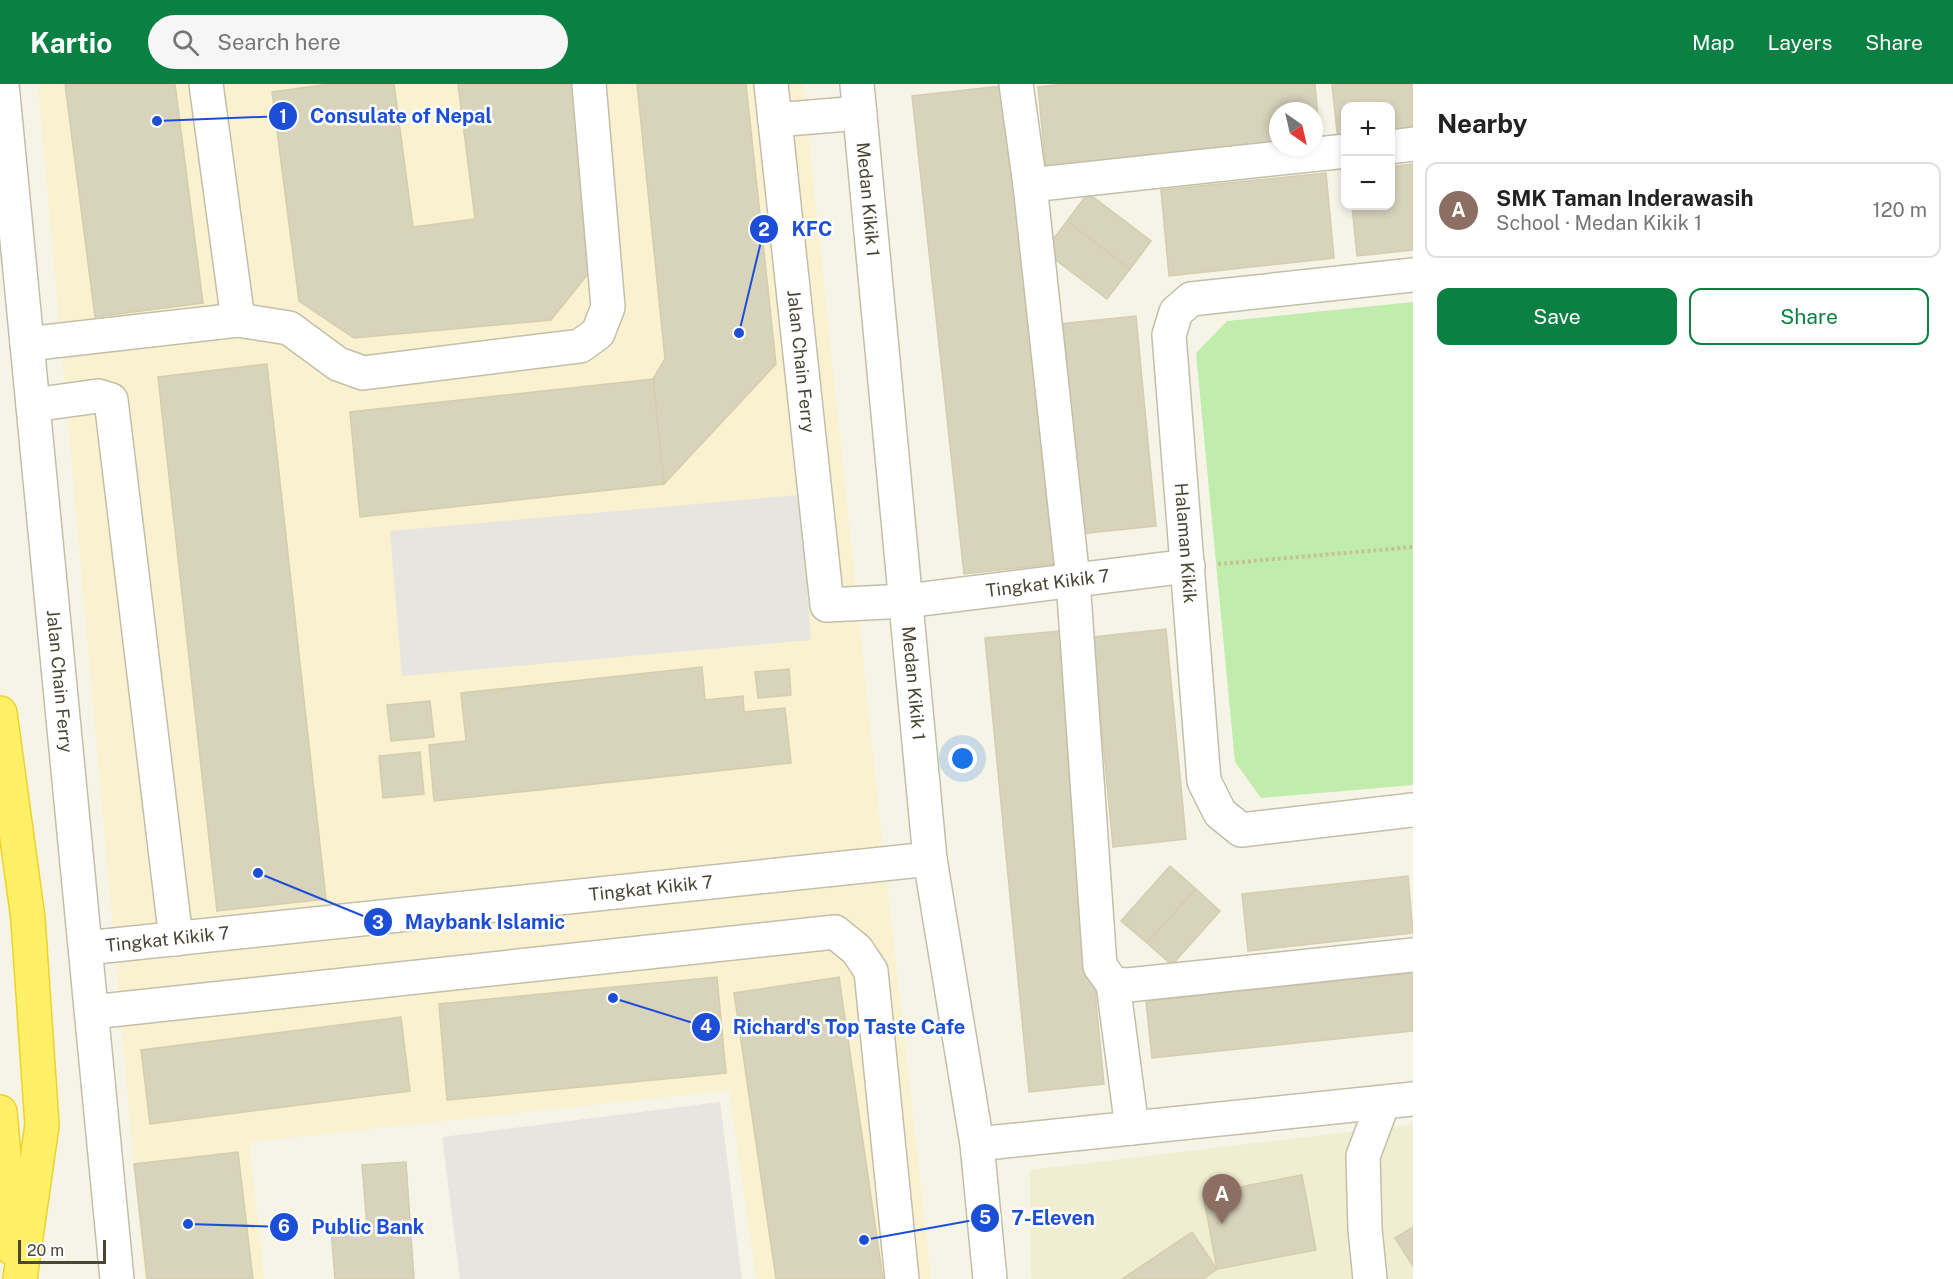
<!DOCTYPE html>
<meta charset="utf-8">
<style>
:root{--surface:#fff;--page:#f6f6f6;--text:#222;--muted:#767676;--line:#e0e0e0;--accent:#0b8043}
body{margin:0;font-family:"Public Sans",sans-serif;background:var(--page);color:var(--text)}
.controls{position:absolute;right:18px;top:18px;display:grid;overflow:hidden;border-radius:12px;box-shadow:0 3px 9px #0003}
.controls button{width:54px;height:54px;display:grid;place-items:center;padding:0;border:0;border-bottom:2px solid var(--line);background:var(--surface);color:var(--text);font:30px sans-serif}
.compass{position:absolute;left:1269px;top:18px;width:54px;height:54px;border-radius:50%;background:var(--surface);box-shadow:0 3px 9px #0003;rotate:146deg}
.scale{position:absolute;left:18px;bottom:15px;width:88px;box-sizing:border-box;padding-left:6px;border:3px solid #494635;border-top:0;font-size:16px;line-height:21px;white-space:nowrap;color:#494635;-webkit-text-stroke:4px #fff;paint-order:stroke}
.you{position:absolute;left:963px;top:675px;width:21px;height:21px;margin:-15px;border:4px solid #fff;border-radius:50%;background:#1a73e8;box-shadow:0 0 0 9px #1a73e833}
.badge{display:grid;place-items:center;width:39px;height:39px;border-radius:50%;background:var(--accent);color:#fff;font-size:20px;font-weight:700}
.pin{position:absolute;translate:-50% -50px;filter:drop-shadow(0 2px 3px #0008)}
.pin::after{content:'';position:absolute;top:32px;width:21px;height:18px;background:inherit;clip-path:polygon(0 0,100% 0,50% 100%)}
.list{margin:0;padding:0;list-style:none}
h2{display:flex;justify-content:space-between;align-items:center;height:78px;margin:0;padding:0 24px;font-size:26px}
h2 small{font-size:20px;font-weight:400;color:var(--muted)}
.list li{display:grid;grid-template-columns:39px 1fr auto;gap:18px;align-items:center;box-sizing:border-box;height:96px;margin:0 12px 12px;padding:0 12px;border:2px solid var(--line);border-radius:12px}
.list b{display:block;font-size:22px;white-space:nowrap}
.list p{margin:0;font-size:20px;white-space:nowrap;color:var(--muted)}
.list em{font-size:20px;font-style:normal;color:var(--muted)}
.actions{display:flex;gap:12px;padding:18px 24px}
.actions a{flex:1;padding:14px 0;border:2px solid var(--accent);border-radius:12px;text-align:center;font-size:21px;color:var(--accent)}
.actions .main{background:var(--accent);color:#fff}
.icon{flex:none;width:33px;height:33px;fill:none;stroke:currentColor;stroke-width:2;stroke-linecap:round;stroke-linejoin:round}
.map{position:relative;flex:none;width:1413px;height:1195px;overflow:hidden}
header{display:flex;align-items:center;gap:36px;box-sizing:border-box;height:84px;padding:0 30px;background:var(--accent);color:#fff}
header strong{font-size:28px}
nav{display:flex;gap:33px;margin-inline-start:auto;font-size:21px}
.search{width:420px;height:54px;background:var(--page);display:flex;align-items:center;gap:15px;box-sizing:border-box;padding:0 21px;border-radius:33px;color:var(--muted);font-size:22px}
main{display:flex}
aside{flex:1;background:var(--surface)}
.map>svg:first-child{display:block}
.commercial{fill:#f9f1d0}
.education{fill:#f0eed0}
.green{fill:#c0edac}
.parking{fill:#e6e5df}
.building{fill:#d8d3bb;stroke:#d3ceae;stroke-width:1.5}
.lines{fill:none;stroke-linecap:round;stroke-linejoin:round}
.minor-casing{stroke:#c2bfa9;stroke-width:36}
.highway-casing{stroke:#edd22a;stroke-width:36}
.path{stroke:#c5c098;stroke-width:4;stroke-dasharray:3 3;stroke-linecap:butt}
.minor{stroke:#fff;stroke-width:33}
.highway{stroke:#fff068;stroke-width:33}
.labels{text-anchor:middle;stroke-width:5;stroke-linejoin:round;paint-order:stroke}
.street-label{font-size:18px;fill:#494635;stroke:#fff}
.leader{fill:none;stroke:#1d4ed8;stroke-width:2}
.callout-dot{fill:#1d4ed8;stroke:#fff;stroke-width:2}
.mark-label{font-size:18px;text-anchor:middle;font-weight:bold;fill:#fff}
.callout-label{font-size:20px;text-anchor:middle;font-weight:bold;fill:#1d4ed8;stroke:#fff;stroke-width:5;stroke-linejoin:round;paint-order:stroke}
</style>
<header>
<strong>Kartio</strong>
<div class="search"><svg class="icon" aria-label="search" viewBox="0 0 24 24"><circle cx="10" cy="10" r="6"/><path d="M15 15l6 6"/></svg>Search here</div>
<nav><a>Map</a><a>Layers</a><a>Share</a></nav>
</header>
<main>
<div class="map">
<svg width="1413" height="1195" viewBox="0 0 1413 1195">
<rect width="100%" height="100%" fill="#f5f4e7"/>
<polygon class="commercial" points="38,0 803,0 882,757 931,1195 756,1195 729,1006 249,1058 264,1195 144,1195"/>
<polygon class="education" points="1413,1040 1413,1195 1031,1195 1030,1086"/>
<polygon class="green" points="1413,218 1413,701 1261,714 1235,678 1196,269 1227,237"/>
<g class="parking">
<polygon points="799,411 811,556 402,592 390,447"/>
<polygon points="720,1018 742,1195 460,1195 442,1053"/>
</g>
<g class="building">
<polygon points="65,0 175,0 203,219 95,233"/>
<polygon points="330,0 394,0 413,143 475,135 458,0 577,0 600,175 551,236 354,254 299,217 272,8"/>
<polygon points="637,0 746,0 776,280 664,400 653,295 665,275"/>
<polygon points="1066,0 1315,0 1320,57 1314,58 1314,27 1278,27 1278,61 1046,86 1038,3"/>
<polygon points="1332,0 1413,0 1413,49 1390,52 1390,22 1346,22 1346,56 1338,57"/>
<polygon points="1010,1 1062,479 964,490 912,12"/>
<polygon points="1413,80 1413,166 1357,172 1352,122 1390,122 1390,83"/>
<polygon points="1326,89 1334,174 1169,192 1161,106"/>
<polygon points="1088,109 1151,157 1130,185 1067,137"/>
<polygon points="1067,137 1130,185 1107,215 1044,167"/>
<polygon points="1136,232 1156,442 1079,450 1059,240"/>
<polygon points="267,280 326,815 217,827 158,293"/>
<polygon points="653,295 664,400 360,433 350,328"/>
<polygon points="1166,545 1186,755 1113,763 1093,553"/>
<polygon points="1060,547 1104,1000 1029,1008 985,554"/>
<polygon points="702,583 705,616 743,612 744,628 785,624 791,679 434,717 429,661 466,657 461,609"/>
<polygon points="789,585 791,611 758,614 755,588"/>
<polygon points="430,617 434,653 391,657 387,621"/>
<polygon points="420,668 424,710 383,714 379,672"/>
<polygon points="1170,782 1196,805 1147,859 1121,837"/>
<polygon points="1408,792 1413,849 1248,867 1242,810"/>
<polygon points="1196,805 1220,827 1172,881 1147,859"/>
<polygon points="1413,889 1413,947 1152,974 1146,917"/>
<polygon points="717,893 726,989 447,1016 439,920"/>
<polygon points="839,893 883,1195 776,1195 734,909"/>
<polygon points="401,933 410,1007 150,1040 141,966"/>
<polygon points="238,1068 253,1195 147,1195 134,1080"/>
<polygon points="406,1078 414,1195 335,1195 331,1145 367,1142 362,1081"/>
<polygon points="1302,1091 1316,1166 1217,1185 1203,1110"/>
<polygon points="1413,1143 1413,1182 1395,1154"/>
<polygon points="1192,1148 1217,1185 1203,1195 1122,1195"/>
</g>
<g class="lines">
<g class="minor-casing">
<g id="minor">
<path id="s1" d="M2 0 117 1195"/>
<polyline points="206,0 238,236"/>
<path id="s2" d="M771 0 827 521 906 517 1188 482"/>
<path id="s3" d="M857 0 930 775 977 1060 990 1195"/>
<polyline points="1016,0 1030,101 1073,496 1100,882 1113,900 1128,901 1413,871"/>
<polyline points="775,36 860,29"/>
<polyline points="1390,63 1413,60"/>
<polyline points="1030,101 1346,67"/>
<path id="s4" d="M1413 191 1191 215 1176 228 1169 251 1204 697 1220 729 1241 746 1413 726"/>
<polyline points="27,260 238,236 289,244 338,280 363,289 580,262 598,249 608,223 589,0"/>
<polyline points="33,321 98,312 111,316 176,855"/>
<path id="s5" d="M86 864 930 775"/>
<polyline points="1113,900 1132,1044"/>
<polyline points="92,928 835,848 857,866 871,887 902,1195"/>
<polyline points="977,1060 1413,1015"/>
<polyline points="1370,1195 1365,1145 1363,1072 1383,1019"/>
</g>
</g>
<g class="highway-casing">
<g id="highway">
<polyline points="0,629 28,835 42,1041 20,1195"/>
<polyline points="0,1028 12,1164"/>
</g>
</g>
<polyline class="path" points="1218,480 1413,463"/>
<use href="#minor" class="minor"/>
<use href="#highway" class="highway"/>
</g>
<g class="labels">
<g class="street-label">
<text dy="6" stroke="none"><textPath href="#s3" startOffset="116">Medan Kikik 1</textPath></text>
<text dy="6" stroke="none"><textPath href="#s2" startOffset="279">Jalan Chain Ferry</textPath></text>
<text dy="6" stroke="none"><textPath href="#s4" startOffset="476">Halaman Kikik</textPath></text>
<text dy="6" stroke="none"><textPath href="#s2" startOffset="746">Tingkat Kikik 7</textPath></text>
<text dy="6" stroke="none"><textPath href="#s1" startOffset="600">Jalan Chain Ferry</textPath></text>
<text dy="6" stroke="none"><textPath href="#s3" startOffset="602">Medan Kikik 1</textPath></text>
<text dy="6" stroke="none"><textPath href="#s5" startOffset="568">Tingkat Kikik 7</textPath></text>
<text dy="6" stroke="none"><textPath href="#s5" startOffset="82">Tingkat Kikik 7</textPath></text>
</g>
</g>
<path class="leader" d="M157 37L283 32M739 249L764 145M258 789L378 838M613 914L706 943M864 1156L985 1134M188 1140L284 1143"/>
<g class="callout-dot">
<circle cx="157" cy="37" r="6"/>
<circle cx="739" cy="249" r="6"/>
<circle cx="258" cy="789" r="6"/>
<circle cx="613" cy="914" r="6"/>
<circle cx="864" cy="1156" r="6"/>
<circle cx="188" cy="1140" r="6"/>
<circle cx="283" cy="32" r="15"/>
<circle cx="764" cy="145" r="15"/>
<circle cx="378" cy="838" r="15"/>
<circle cx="706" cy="943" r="15"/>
<circle cx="985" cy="1134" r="15"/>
<circle cx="284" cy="1143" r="15"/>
</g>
<g class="mark-label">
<text x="283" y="39">1</text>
<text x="764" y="152">2</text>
<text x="378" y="845">3</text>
<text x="706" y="949">4</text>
<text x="985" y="1140">5</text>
<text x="284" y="1149">6</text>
</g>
<g class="callout-label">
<text x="401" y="39">Consulate of Nepal</text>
<text x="812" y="152">KFC</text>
<text x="485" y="845">Maybank Islamic</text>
<text x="849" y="950">Richard's Top Taste Cafe</text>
<text x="1053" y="1141">7-Eleven</text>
<text x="368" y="1150">Public Bank</text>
</g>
</svg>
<div class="controls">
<button>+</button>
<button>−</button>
</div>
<svg class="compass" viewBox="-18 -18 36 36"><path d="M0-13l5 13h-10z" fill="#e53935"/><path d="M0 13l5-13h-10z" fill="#767676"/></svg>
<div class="scale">20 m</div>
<div class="you"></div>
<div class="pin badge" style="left:1222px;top:1140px;background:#8d6e63">A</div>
</div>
<aside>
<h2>Nearby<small></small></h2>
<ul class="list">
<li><span class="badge" style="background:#8d6e63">A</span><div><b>SMK Taman Inderawasih</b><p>School · Medan Kikik 1</p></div><em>120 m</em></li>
</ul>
<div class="actions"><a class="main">Save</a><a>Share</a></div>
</aside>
</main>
